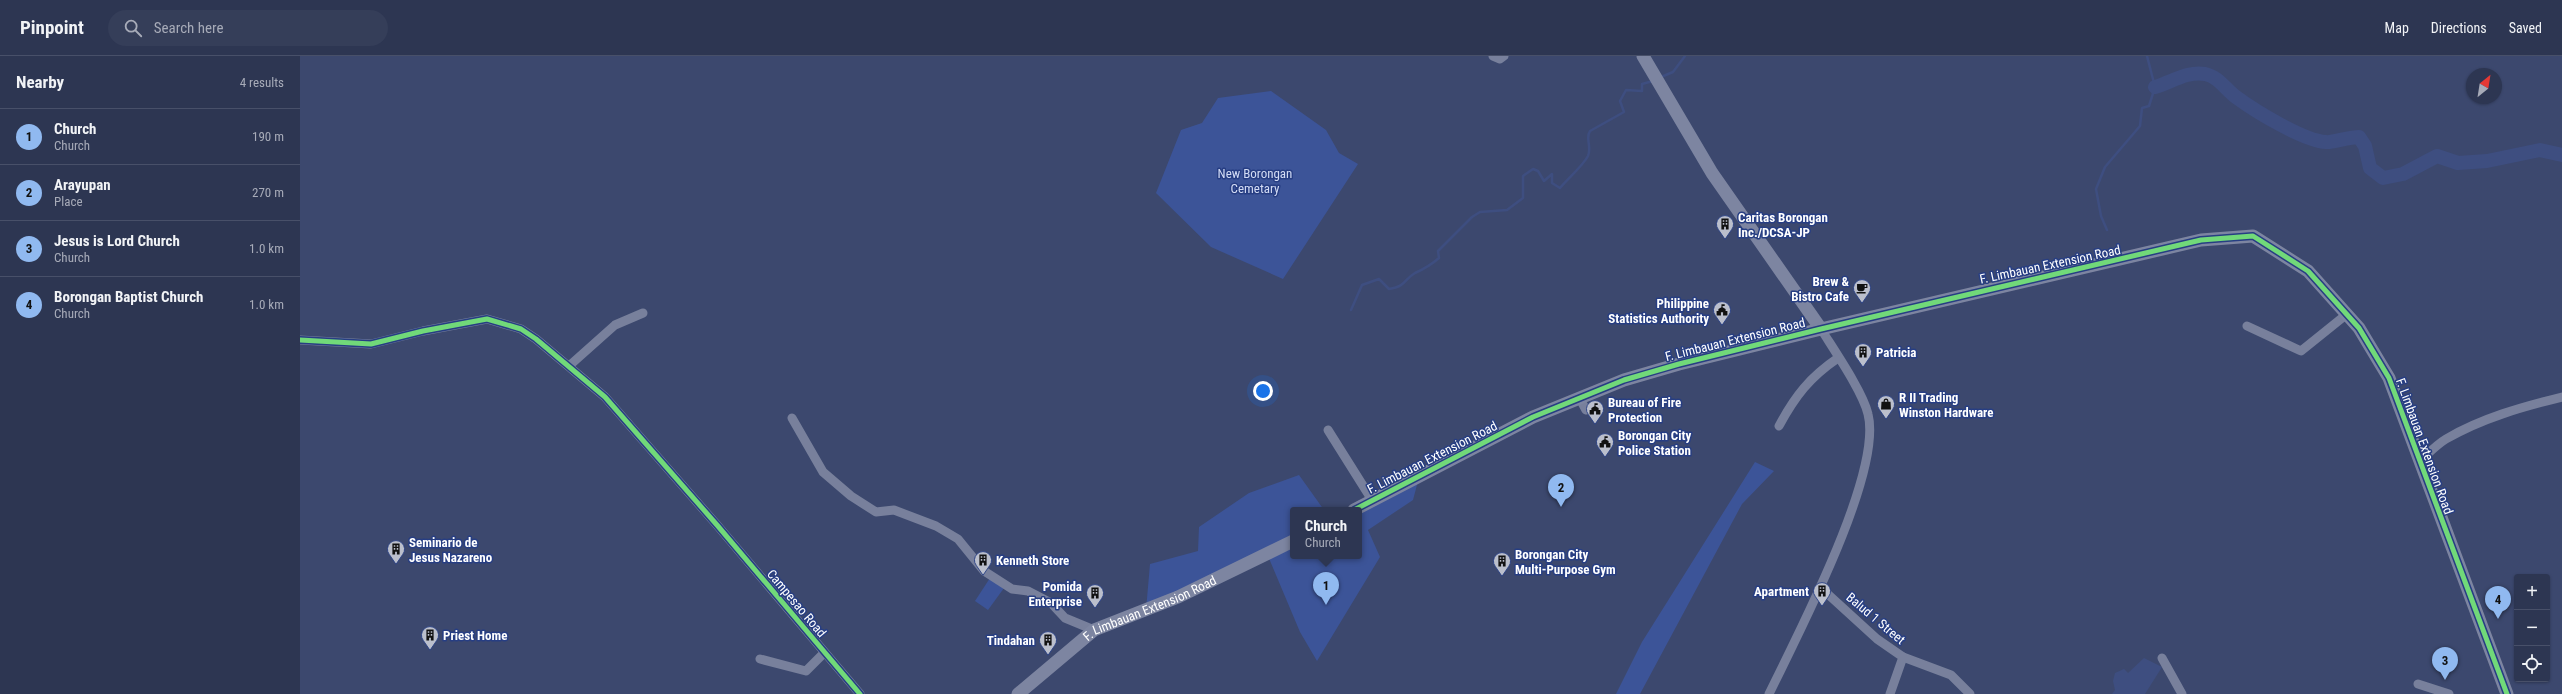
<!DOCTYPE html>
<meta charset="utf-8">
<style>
:root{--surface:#2d3652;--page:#353e59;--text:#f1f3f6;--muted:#a7abb8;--line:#485069;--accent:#90b9f0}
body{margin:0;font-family:"Roboto Condensed",sans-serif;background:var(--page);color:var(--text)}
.controls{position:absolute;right:12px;bottom:12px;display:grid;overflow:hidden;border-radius:4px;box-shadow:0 1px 3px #0004}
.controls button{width:36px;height:36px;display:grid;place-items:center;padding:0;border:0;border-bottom:1px solid var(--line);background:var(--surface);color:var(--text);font:20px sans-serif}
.compass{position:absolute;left:2166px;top:12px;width:36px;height:36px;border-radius:50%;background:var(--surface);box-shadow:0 1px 3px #0004;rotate:30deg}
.you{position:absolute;left:963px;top:335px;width:14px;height:14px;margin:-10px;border:3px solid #fff;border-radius:50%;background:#1a73e8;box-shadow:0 0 0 6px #1a73e833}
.badge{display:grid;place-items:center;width:26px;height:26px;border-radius:50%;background:var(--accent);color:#111;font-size:13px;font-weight:700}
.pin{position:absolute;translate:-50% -33px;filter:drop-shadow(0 1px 2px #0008)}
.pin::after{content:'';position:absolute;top:21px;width:14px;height:12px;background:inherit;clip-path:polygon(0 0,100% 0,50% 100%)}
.popup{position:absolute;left:990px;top:451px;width:72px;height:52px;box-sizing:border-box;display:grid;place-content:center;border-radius:4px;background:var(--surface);filter:drop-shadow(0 1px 3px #0005);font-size:13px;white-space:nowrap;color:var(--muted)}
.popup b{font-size:15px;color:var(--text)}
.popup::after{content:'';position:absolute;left:50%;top:100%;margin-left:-8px;border:8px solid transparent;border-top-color:var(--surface)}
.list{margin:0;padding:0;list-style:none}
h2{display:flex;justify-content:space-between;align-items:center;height:52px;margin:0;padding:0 16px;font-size:17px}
h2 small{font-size:13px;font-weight:400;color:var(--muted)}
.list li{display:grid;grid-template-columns:26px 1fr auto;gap:12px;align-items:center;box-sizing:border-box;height:56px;padding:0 16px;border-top:1px solid var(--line)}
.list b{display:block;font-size:15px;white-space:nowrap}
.list p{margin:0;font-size:13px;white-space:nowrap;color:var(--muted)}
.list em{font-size:13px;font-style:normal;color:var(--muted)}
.icon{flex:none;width:22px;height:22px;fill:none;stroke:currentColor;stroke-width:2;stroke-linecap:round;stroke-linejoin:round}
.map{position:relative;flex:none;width:2262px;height:638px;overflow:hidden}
header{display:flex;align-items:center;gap:24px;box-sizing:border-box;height:56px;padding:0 20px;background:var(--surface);border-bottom:1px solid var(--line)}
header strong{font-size:19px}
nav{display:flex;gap:22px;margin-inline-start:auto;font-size:14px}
.search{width:280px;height:36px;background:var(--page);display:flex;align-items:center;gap:10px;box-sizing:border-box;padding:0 14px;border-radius:22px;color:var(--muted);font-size:15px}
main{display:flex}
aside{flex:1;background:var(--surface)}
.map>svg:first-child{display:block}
.green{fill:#3c5498}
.water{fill:#3e4e80}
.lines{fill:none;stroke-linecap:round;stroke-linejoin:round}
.stream{stroke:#3e4e80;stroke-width:2.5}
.river{stroke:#3e4e80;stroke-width:14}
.street{stroke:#78809c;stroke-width:9}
.secondary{stroke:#7d85a1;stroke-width:13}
.cycleway-casing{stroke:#273e83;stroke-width:8}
.cycleway{stroke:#71d979;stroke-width:5}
.labels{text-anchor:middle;stroke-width:3;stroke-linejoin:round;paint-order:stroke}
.park-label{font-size:13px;fill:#d3dcf5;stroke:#273e83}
.poi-label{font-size:13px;font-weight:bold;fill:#fff;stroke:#273e83;text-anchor:start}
.street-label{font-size:13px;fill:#fff;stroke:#273e83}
</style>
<header>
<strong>Pinpoint</strong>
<div class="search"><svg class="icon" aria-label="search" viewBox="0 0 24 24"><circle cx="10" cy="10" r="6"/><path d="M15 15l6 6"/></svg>Search here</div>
<nav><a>Map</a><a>Directions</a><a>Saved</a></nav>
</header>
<main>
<aside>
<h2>Nearby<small>4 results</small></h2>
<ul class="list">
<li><span class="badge">1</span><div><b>Church</b><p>Church</p></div><em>190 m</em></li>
<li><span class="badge">2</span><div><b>Arayupan</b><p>Place</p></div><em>270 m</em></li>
<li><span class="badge">3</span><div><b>Jesus is Lord Church</b><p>Church</p></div><em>1.0 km</em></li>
<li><span class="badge">4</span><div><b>Borongan Baptist Church</b><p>Church</p></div><em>1.0 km</em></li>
</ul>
</aside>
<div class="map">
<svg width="2262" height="638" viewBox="0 0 2262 638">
<rect width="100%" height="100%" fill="#3c486e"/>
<g class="green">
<polygon points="971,35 1026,74 1039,97 1058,108 983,223 911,191 856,137 881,74 902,67 918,42"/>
<polygon points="1455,406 1474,415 1442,448 1340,638 1316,638 1342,586"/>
<polygon points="999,419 1024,454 993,454 993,483 846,554 850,508 898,495 899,471 949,437"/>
<polygon points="1118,425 1113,444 1068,474 1080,501 1017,605 1000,576 968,500 993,488 993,500 1059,500 1059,455"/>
<polygon points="690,522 704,532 688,554 675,545"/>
</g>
<polygon class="water" points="1844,602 1862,611 1845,638 1812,638 1815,634 1813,625 1815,617 1824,613 1828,617"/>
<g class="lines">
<g class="stream">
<polyline points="1361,21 1373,16 1385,0"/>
<polyline points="1807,174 1801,160 1796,133 1805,111 1840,70 1842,52 1849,50 1855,31 1847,0"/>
<path d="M1051 254 1062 229 1079 223 1089 233C1107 230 1103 224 1115 217 1124 213 1131 209 1139 202L1138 195 1172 161 1180 156 1207 154 1223 142V120L1233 113 1238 115 1244 125 1252 118V127L1260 132C1268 122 1282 111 1288 100 1292 91 1285 82 1290 75L1324 56 1320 45 1326 34 1342 35V28L1353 25"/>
</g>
<path class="river" d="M1855 31C1872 26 1887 15 1905 18 1919 21 1925 33 1936 41 1955 55 2004 85 2026 86 2031 87 2049 81 2059 81L2065 90 2070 112 2083 122 2103 118 2137 100 2158 107 2187 105 2240 94 2262 99"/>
<g class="street">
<polyline points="1193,0 1200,3 1204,0"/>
<polyline points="1947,270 2001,295 2047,258"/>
<polyline points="0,284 71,288 123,275 187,263 221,273 236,283 305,341 417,469 560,638"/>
<polyline points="269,310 315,269 343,257"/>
<polyline points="1279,341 1286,354"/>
<polyline points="492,362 523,416 551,440 576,456 594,454 636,470 658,483 684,515 712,533 728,535 751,547 765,562 794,574"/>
<path d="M1479 370C1495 340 1510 321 1538 302"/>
<polyline points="1028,374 1072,444"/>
<path d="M2120 405C2128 398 2136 389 2146 383 2182 362 2222 351 2262 341"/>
<polyline points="1520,531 1577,583 1603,601 1590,638"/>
<polyline points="1603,601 1651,619 1670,638"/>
<polyline points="1862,602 1882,638"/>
<polyline points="460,603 506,615 524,597"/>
<polyline points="2118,628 2149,638"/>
<path d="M1469 638C1497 580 1583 417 1568 358 1563 336 1534 294 1521 273"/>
</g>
<g class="secondary">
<polyline points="1343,0 1412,117 1521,273"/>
<polyline points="1054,454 1233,361 1324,324 1379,308 1521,273 1901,184 1953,180 2008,215 2059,272 2089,322 2207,638"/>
<path id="s1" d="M718 638 794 574 878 541 993 485"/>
</g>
<g class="cycleway-casing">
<g id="cycleway">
<polyline points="0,284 71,288 123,275 187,263 221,273 236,283 305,341 417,469 560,638"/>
<polyline points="1054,454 1233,361 1324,324 1379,308 1521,273 1901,184 1953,180 2008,215 2059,272 2089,322 2207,638"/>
</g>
</g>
<use href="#cycleway" class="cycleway"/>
</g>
<defs>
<g id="building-pin" transform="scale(0.9)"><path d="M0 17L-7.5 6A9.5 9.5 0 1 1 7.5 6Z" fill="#bbbfcc" stroke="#273e83"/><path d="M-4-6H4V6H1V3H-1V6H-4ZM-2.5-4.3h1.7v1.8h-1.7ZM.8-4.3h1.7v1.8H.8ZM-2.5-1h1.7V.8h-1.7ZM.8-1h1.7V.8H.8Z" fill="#111"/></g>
<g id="cafe-pin" transform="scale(0.9)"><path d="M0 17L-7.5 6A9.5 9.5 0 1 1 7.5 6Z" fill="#bbbfcc" stroke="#273e83"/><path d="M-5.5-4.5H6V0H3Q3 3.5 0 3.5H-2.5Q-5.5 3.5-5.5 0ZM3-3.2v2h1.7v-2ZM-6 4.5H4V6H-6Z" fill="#111"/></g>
<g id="civic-pin" transform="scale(0.9)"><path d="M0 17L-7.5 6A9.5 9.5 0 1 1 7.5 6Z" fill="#bbbfcc" stroke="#273e83"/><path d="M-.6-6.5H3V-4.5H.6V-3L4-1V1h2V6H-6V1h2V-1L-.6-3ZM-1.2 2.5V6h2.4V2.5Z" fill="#111"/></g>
<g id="shop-pin" transform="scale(0.9)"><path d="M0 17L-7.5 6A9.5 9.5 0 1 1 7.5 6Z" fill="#bbbfcc" stroke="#273e83"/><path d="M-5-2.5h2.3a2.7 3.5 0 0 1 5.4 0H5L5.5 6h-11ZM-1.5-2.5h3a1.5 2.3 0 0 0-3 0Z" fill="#111"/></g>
</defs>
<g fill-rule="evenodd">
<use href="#building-pin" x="1425" y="168"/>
<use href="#cafe-pin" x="1562" y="232"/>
<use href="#civic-pin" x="1422" y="254"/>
<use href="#building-pin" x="1563" y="296"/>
<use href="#shop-pin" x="1586" y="348"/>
<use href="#civic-pin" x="1295" y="353"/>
<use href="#civic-pin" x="1305" y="386"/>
<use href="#building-pin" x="96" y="493"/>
<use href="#building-pin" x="683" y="504"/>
<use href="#building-pin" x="1202" y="505"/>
<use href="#building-pin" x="1522" y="535"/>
<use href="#building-pin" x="795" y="537"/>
<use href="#building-pin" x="130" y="579"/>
<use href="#building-pin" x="748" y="584"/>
</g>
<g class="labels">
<g class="park-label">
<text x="955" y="122">New Borongan<tspan x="955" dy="15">Cemetary</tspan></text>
</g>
<g class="poi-label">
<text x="1438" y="166">Caritas Borongan<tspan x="1438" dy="15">Inc./DCSA-JP</tspan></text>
<text x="1549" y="230" text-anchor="end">Brew &amp;<tspan x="1549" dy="15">Bistro Cafe</tspan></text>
<text x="1409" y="252" text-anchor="end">Philippine<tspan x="1409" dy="15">Statistics Authority</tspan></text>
<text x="1576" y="301">Patricia</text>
<text x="1599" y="346">R II Trading<tspan x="1599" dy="15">Winston Hardware</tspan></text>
<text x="1308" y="351">Bureau of Fire<tspan x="1308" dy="15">Protection</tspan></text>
<text x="1318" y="384">Borongan City<tspan x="1318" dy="15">Police Station</tspan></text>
<text x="109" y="491">Seminario de<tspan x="109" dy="15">Jesus Nazareno</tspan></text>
<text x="1215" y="503">Borongan City<tspan x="1215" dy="15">Multi-Purpose Gym</tspan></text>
<text x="696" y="509">Kenneth Store</text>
<text x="782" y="535" text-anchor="end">Pomida<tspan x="782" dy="15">Enterprise</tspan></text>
<text x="1509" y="540" text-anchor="end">Apartment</text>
<text x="143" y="584">Priest Home</text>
<text x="735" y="589" text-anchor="end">Tindahan</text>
</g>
<g class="street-label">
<text transform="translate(1750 208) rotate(-12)" y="5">F. Limbauan Extension Road</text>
<text transform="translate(1435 283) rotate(-14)" y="5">F. Limbauan Extension Road</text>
<text transform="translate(2125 390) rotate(70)" y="5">F. Limbauan Extension Road</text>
<text transform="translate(1132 401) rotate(-27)" y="5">F. Limbauan Extension Road</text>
<text transform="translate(497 547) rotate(50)" y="5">Campesao Road</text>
<text dy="5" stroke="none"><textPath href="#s1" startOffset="159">F. Limbauan Extension Road</textPath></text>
<text transform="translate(1576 562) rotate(40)" y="5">Balud 1 Street</text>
</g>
</g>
</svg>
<div class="controls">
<button>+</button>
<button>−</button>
<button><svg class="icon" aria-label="locate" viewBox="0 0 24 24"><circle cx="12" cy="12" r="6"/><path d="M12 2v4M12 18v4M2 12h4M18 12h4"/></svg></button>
</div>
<svg class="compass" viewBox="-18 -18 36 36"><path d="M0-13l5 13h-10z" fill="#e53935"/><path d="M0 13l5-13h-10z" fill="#a7abb8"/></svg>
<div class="you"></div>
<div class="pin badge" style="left:1026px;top:549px">1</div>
<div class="popup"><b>Church</b>Church</div>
<div class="pin badge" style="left:1261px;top:451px">2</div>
<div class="pin badge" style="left:2145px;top:624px">3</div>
<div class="pin badge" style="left:2198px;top:563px">4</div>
</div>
</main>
